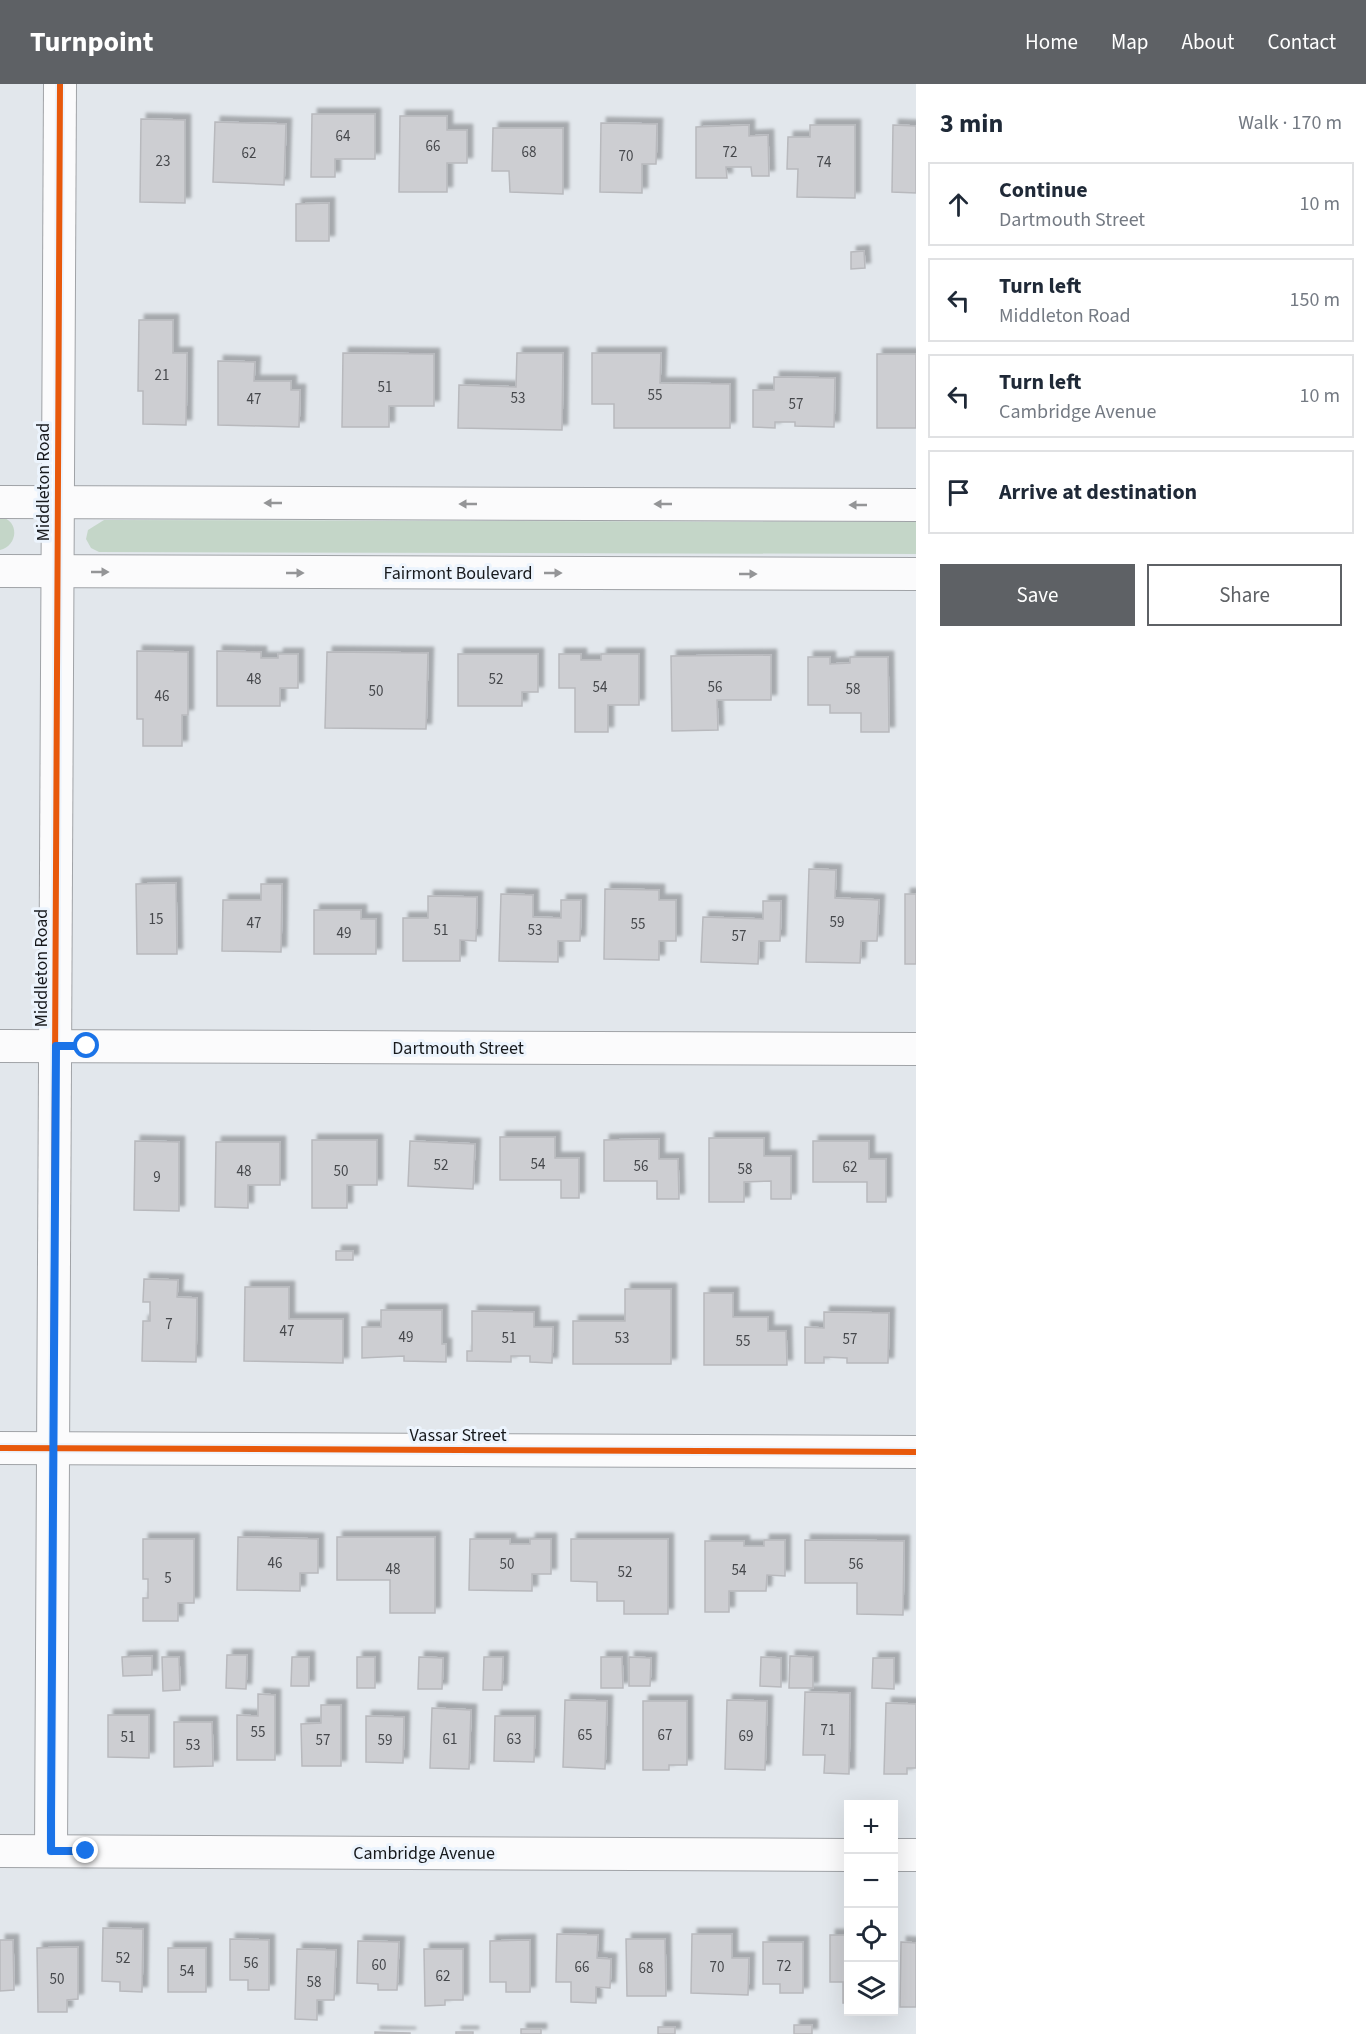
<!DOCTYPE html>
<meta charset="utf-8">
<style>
:root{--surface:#fff;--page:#f6f6f7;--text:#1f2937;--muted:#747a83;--line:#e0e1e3;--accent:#5e6165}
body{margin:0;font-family:"Source Sans 3",sans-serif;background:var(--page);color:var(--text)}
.controls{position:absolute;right:18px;bottom:18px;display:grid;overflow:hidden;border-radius:0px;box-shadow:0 6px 24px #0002}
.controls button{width:54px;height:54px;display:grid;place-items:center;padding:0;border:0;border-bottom:2px solid var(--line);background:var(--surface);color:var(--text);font:30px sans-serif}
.stop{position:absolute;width:18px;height:18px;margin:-14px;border:4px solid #1a73e8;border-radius:50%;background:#fff}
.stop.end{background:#1a73e8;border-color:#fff;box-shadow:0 2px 6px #0008}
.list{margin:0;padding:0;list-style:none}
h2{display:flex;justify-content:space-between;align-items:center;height:78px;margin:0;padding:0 24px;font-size:26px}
h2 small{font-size:20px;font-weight:400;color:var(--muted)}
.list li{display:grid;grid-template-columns:39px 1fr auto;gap:18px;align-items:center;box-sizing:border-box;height:84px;margin:0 12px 12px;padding:0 12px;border:2px solid var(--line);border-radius:0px}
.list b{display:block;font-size:22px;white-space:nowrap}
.list p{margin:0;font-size:20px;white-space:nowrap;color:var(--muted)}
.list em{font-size:20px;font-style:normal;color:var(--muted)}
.actions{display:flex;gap:12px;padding:18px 24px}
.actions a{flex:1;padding:14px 0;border:2px solid var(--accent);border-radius:0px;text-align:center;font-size:21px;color:var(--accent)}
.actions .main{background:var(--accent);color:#fff}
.icon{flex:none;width:33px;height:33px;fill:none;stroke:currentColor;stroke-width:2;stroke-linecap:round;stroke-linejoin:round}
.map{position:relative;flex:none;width:916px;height:1950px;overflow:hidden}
header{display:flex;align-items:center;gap:36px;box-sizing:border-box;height:84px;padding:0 30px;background:var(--accent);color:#fff}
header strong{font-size:28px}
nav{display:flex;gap:33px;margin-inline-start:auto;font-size:21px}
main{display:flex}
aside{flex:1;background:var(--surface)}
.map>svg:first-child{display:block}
.green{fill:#c4d6c8}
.building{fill:#cdced2;stroke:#b8b9bd;stroke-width:1.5;filter:url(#shadow)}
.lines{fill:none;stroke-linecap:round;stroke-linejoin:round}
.street-casing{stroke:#a0a3a7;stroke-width:34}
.street{stroke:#fbfbfc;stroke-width:32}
.cycleway-casing{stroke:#ecf4fd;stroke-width:10}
.cycleway{stroke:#e8590c;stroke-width:6}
.oneway{fill:#949597}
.route{stroke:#1a73e8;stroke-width:8}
.labels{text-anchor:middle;stroke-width:6;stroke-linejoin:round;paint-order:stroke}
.number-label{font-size:15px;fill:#46484c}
.street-label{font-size:18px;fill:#17191c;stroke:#ecf4fd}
</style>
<header>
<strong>Turnpoint</strong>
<nav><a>Home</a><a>Map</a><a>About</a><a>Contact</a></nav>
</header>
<main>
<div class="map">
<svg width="916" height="1950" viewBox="0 0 916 1950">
<defs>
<filter id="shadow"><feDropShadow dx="5.5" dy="-5.5" stdDeviation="1.5" flood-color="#0004"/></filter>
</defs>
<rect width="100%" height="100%" fill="#e2e7ec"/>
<g class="green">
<path d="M0 433C20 436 18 462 0 466Z"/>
<polygon points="104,436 916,438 916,470 99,468 91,464 86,455 88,446"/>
</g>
<g class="building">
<polygon points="312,30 375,30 375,75 335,75 335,93 311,93"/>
<polygon points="400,32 447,32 447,46 467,46 467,79 447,79 447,108 399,108"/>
<polygon points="141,35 185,36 185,119 140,118"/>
<polygon points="215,38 286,40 284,101 213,98"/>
<polygon points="601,39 657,40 656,80 642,80 642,109 600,108"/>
<polygon points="749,41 749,52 768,51 769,92 752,92 751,83 726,83 727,94 696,94 696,43"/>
<polygon points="810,41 855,41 855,114 797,113 798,85 787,85 788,53 810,53"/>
<polygon points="893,41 916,42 916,109 892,108"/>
<polygon points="493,44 563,44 563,110 510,108 509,87 492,87"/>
<polygon points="329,119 329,157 296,157 296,120"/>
<polygon points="864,167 865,184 851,185 851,168"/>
<polygon points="139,236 173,236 173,269 187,269 186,341 143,340 143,307 138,307"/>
<polygon points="343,269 434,270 434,322 389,322 389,343 342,343"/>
<polygon points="517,269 563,269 562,346 458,344 459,301 516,303"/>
<polygon points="592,269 661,269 660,299 730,300 730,344 614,344 614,320 592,320"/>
<rect x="877" y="270" width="39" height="74"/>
<polygon points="218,277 255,278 254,297 291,297 291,306 300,306 299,343 218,341"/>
<polygon points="774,293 835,294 834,343 795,342 795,338 775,338 775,344 753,343 753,306 774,306"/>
<polygon points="137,567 188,568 188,631 182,631 182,662 143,662 143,635 137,635"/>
<polygon points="217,567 261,568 261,574 278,574 278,570 298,570 298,604 280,604 280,622 217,622"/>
<polygon points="327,568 428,569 426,645 325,644"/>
<polygon points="458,570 538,570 538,608 522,608 522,622 458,622"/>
<polygon points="559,570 581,570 581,576 601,576 601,570 639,570 639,621 608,621 608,648 575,648 575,604 559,604"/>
<polygon points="771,571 771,616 717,616 718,646 672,647 671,572"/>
<polygon points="808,573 830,573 830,580 850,579 850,573 888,573 889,648 861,648 861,629 830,629 830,621 808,621"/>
<polygon points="809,785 836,786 835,814 879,816 877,857 861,857 860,879 806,878"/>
<polygon points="176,799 177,870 137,870 136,800"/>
<polygon points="261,800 282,800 281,868 222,867 223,816 261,816"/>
<polygon points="605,805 659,806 659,816 676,816 676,857 659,857 659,876 604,875"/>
<polygon points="501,810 533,811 533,833 561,834 561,816 581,816 580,857 558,857 558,878 499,877"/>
<rect x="905" y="810" width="11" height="70"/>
<polygon points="428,812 477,813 476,857 460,856 460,877 403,877 403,834 428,834"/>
<polygon points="763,817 781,817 780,857 759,857 758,880 701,878 703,833 763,835"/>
<polygon points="314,826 361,826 361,835 376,835 376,870 314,870"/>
<polygon points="500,1053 555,1053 555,1074 579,1074 579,1114 561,1114 561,1096 500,1096"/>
<polygon points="709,1054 764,1054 764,1072 791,1072 791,1115 771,1115 771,1097 744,1098 744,1118 709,1118"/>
<polygon points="659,1055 659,1075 678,1075 679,1115 657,1115 657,1097 604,1097 604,1056"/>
<polygon points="312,1056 377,1056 377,1101 347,1101 347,1124 312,1124"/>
<polygon points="135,1057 179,1058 179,1127 134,1126"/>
<polygon points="410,1057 475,1060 473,1105 408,1102"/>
<polygon points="813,1057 869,1057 869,1075 886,1075 886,1118 867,1118 867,1098 813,1098"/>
<polygon points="216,1058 280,1058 280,1101 248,1101 248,1124 215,1123"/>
<rect x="336" y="1167" width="17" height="9"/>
<polygon points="144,1195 178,1196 177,1213 197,1214 196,1278 142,1277 143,1237 150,1237 150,1218 143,1218"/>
<polygon points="245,1203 289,1203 289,1235 343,1235 343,1279 244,1277"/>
<polygon points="625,1205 671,1205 671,1280 573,1280 573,1237 625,1237"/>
<polygon points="704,1209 733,1209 733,1233 768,1233 768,1247 786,1247 787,1281 704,1281"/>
<polygon points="381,1226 442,1226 442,1260 446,1260 446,1278 404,1277 404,1272 362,1274 362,1243 381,1243"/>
<polygon points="472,1227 534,1228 534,1243 553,1243 552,1279 530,1278 530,1272 511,1272 511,1278 467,1277 467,1267 472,1267"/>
<polygon points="824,1228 889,1229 888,1279 847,1279 847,1274 824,1273 824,1279 805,1279 805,1243 824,1244"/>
<polygon points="238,1453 318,1455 318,1489 300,1489 300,1507 237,1506"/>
<polygon points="337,1453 435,1453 435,1529 390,1529 390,1496 337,1496"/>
<polygon points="143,1455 194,1455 194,1519 178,1519 178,1537 143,1537 143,1514 148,1514 148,1495 143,1495"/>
<polygon points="470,1455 510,1455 510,1460 530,1460 530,1455 551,1455 551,1490 532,1490 532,1507 469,1506"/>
<polygon points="571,1455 668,1455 668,1530 624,1530 624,1517 597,1517 597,1498 571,1497"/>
<polygon points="764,1456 785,1456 785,1492 767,1491 766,1507 729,1507 729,1528 705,1528 705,1457 744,1457 744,1462 764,1462"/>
<polygon points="805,1456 904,1457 903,1531 857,1530 857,1499 805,1499"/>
<polygon points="227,1571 247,1571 246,1605 226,1604"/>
<polygon points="152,1572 152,1591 123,1592 122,1573"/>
<polygon points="790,1572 813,1573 813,1604 789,1604"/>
<polygon points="162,1573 179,1573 180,1606 163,1607"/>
<polygon points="292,1573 309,1573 309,1602 291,1602"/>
<rect x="357" y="1573" width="18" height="31"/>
<polygon points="419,1573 443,1574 442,1605 418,1605"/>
<polygon points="484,1573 503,1573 502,1606 483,1606"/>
<polygon points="601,1573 622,1573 623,1604 601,1604"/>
<polygon points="629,1573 651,1574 650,1602 629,1602"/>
<polygon points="761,1573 781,1574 781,1603 760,1602"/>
<polygon points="873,1574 894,1574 894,1605 872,1604"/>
<polygon points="805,1608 850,1609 849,1690 824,1689 825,1671 803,1671"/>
<polygon points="258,1610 275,1611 275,1676 237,1676 237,1631 258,1632"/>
<polygon points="565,1616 607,1617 605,1685 563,1683"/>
<polygon points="727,1616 767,1617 765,1686 725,1685"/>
<polygon points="643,1617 687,1617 687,1681 669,1681 669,1686 643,1686"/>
<polygon points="886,1619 916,1620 916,1684 907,1684 907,1690 884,1690"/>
<polygon points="321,1621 341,1621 341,1682 302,1682 301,1640 321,1639"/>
<polygon points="432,1624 471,1626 469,1685 430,1684"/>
<polygon points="108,1631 149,1631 149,1674 108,1673"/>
<polygon points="366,1632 404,1633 403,1679 366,1678"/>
<polygon points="495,1632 535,1632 534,1678 494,1677"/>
<polygon points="174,1638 212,1638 213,1682 174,1683"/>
<polygon points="103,1844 143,1845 142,1908 120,1907 120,1898 102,1897"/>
<polygon points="557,1850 598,1851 597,1874 611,1875 610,1904 596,1903 596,1919 571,1918 571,1898 556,1898"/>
<polygon points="692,1850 732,1850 732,1874 749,1874 748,1911 691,1909"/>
<polygon points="830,1851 848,1851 848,1919 843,1919 843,1898 830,1898"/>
<polygon points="230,1855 269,1856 269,1906 248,1906 248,1896 230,1896"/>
<polygon points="626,1855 665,1855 666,1912 627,1912"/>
<polygon points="0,1856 13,1856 14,1906 0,1907"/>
<polygon points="530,1856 530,1908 506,1908 506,1898 490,1898 490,1857"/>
<polygon points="358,1857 399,1858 397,1906 378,1906 378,1900 357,1899"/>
<polygon points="763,1858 803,1858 803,1909 780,1909 780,1900 763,1900"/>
<polygon points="901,1858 916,1859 916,1923 900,1923"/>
<polygon points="78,1863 78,1915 67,1916 67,1928 38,1928 37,1864"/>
<rect x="168" y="1864" width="38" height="44"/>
<polygon points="297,1865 336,1866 334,1916 317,1916 317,1936 295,1935"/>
<polygon points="424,1865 463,1865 463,1916 445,1916 445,1921 425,1922"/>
<rect x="794" y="1941" width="18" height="9"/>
<rect x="658" y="1943" width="17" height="7"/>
<rect x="521" y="1945" width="20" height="5"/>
<polygon points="375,1948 410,1949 410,1950 375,1950"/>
<rect x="456" y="1948" width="17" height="2"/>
</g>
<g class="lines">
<g class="street-casing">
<g id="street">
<polyline points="0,418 916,421"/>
<polyline points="0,487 916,490"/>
<polyline points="0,962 916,965"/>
<polyline points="0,1364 916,1368"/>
<polyline points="0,1767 848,1771"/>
<polyline points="51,1767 60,0"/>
<polyline points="894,1771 916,1771"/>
</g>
</g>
<use href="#street" class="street"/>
<g class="cycleway-casing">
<g id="cycleway">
<polyline points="0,1364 916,1368"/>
<polyline points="51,1767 60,0"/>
</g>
</g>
<use href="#cycleway" class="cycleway"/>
</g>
<defs><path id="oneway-solid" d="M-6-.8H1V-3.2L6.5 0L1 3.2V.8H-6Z" transform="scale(1.5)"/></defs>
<g class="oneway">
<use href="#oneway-solid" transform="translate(273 419) rotate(-180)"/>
<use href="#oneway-solid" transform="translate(468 420) rotate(-180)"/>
<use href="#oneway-solid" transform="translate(663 420) rotate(-180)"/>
<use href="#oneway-solid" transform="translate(858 421) rotate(-180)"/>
<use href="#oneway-solid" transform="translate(100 488)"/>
<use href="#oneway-solid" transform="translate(295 489)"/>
<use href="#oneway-solid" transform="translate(553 489)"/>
<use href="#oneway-solid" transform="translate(748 490)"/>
</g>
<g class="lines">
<polyline class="route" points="86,1767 51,1767 51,1732 56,962 87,962"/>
</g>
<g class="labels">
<g class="number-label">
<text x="343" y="57">64</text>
<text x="433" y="67">66</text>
<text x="529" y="73">68</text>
<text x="730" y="73">72</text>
<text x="249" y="74">62</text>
<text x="626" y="77">70</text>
<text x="163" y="82">23</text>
<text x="824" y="83">74</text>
<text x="162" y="296">21</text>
<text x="385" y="308">51</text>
<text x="655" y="316">55</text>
<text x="518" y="319">53</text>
<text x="254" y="320">47</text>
<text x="796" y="325">57</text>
<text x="254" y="600">48</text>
<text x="496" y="600">52</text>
<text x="600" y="608">54</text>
<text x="715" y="608">56</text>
<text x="853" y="610">58</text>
<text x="376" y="612">50</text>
<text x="162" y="617">46</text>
<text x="156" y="840">15</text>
<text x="837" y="843">59</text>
<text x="254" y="844">47</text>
<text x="638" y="845">55</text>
<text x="441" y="851">51</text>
<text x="535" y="851">53</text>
<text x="344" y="854">49</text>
<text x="739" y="857">57</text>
<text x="538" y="1085">54</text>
<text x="441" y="1086">52</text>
<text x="641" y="1087">56</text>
<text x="850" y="1088">62</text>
<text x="745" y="1090">58</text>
<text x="244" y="1092">48</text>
<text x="341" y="1092">50</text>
<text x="157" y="1098">9</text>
<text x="169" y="1245">7</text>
<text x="287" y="1252">47</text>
<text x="406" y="1258">49</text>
<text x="509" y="1259">51</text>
<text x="622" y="1259">53</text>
<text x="850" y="1260">57</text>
<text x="743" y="1262">55</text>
<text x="275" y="1484">46</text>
<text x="507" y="1485">50</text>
<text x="856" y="1485">56</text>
<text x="393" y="1490">48</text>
<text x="739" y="1491">54</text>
<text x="625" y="1493">52</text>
<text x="168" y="1499">5</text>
<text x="828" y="1651">71</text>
<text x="258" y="1653">55</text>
<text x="585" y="1656">65</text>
<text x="665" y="1656">67</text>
<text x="746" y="1657">69</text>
<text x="128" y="1658">51</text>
<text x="450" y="1660">61</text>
<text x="514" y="1660">63</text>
<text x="323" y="1661">57</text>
<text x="385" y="1661">59</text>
<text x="193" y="1666">53</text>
<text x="123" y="1879">52</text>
<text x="251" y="1884">56</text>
<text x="379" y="1886">60</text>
<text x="784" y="1887">72</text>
<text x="582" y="1888">66</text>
<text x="717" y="1888">70</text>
<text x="646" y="1889">68</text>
<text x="187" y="1892">54</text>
<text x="443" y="1897">62</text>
<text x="57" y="1900">50</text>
<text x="314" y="1903">58</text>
</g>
<g class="street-label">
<text transform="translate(43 398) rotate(-90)" y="6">Middleton Road</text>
<text x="458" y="495">Fairmont Boulevard</text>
<text transform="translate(41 884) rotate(-90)" y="6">Middleton Road</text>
<text x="458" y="970">Dartmouth Street</text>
<text x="458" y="1357">Vassar Street</text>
<text x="424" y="1775">Cambridge Avenue</text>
</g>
</g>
</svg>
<div class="controls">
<button>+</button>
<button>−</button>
<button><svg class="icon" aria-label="locate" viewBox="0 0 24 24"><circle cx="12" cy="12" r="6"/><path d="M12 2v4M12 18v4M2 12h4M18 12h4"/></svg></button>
<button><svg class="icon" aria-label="layers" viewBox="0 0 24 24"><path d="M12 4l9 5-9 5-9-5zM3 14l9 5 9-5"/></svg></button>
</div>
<div class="stop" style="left:87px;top:962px"></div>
<div class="stop end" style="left:86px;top:1767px"></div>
</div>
<aside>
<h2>3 min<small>Walk · 170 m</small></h2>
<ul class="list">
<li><svg class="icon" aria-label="ahead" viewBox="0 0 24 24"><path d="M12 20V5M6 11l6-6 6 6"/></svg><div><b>Continue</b><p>Dartmouth Street</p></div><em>10 m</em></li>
<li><svg class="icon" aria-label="left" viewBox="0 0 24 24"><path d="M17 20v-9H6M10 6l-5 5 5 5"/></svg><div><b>Turn left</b><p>Middleton Road</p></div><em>150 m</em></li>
<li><svg class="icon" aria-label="left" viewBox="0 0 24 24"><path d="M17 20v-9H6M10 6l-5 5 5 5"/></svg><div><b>Turn left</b><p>Cambridge Avenue</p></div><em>10 m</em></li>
<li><svg class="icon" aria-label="arrive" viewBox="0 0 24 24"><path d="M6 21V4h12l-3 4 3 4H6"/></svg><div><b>Arrive at destination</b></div></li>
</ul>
<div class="actions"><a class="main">Save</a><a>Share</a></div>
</aside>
</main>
